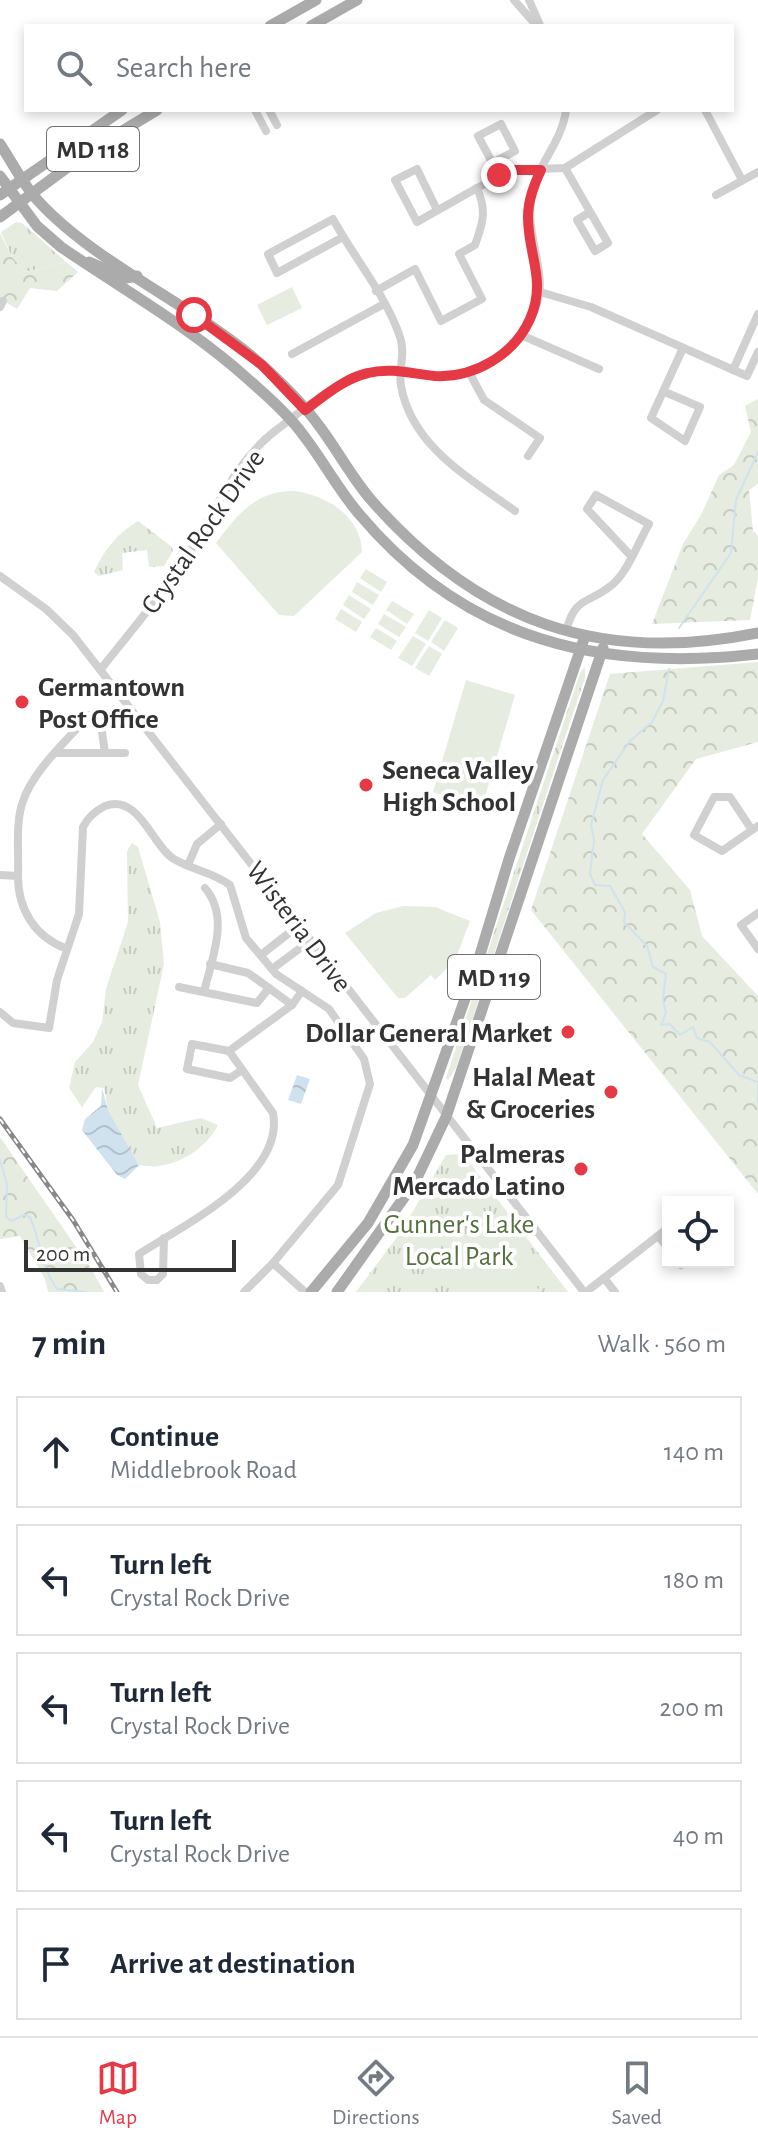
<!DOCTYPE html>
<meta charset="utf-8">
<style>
:root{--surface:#fff;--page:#f2f2f3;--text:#1f2937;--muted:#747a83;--line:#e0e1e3;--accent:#e63946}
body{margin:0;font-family:"Alegreya Sans",sans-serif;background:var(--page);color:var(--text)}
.controls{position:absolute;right:24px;bottom:24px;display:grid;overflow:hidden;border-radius:0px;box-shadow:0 4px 12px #0003}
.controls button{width:72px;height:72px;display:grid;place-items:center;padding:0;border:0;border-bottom:2px solid var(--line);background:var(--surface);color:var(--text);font:40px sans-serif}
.scale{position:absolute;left:24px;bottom:20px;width:212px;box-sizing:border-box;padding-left:8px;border:4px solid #333;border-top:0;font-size:22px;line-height:28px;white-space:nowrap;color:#333;-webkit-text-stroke:6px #fff;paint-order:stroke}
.stop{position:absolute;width:24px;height:24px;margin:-18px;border:6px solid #e63946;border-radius:50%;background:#fff}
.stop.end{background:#e63946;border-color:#fff;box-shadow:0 2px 8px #0008}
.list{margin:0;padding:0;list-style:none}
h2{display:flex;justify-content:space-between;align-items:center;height:104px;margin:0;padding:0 32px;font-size:34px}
h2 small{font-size:26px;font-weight:400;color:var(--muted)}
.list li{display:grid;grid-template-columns:52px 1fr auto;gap:24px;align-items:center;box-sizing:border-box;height:112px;margin:0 16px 16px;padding:0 16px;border:2px solid var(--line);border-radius:0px}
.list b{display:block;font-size:30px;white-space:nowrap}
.list p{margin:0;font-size:26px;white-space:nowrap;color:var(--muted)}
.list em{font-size:26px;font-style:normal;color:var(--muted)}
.icon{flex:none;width:44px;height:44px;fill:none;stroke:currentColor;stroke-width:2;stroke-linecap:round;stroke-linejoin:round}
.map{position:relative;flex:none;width:758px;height:1292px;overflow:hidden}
.search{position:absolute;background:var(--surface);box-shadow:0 4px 12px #0003;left:24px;right:24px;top:24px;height:88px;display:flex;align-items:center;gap:20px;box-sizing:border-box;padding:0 28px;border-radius:0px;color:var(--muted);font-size:30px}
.sheet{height:744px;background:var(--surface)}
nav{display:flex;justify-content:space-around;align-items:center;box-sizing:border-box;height:112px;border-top:2px solid var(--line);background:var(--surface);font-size:22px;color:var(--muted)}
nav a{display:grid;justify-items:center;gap:4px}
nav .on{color:var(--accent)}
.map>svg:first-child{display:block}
.grass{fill:url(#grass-tufts)}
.forest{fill:url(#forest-crowns)}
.garden{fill:#e6ecdf}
.water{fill:url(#water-waves)}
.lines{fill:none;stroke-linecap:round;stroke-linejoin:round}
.stream{stroke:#cfe2ee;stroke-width:2}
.minor{stroke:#d0d0d0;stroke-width:8}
.major{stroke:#ababab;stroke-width:11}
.rail-casing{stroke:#888;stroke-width:5}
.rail{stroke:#fff;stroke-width:2;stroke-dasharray:6;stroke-linecap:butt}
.route{stroke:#e63946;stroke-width:10}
.poi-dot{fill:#e63946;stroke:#fff;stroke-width:3}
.labels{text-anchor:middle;stroke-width:8;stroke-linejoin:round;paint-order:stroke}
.shield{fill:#fff;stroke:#707070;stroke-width:2}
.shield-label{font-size:26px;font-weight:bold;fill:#333}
.street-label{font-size:28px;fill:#333;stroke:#fff}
.poi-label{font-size:28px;font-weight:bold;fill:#333;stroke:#fff;text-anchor:end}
.park-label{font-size:28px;fill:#56703f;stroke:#fff}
</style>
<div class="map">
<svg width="758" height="1292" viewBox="0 0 758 1292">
<defs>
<pattern id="grass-tufts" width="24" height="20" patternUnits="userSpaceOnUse" patternTransform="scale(2)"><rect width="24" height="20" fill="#e6ecdf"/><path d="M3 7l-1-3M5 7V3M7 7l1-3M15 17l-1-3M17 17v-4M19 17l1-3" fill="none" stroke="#c6cbc0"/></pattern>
<pattern id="forest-crowns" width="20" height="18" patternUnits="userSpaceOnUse" patternTransform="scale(2)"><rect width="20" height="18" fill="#e6ecdf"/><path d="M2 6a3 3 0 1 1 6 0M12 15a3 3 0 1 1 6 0" fill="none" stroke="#c6cbc0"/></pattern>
<pattern id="water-waves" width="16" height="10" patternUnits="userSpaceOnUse" patternTransform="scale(2)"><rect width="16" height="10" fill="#cfe2ee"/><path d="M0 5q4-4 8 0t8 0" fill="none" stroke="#b2c2cd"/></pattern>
</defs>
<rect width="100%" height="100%" fill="#fff"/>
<g class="grass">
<polygon points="16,222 22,223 66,262 25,272 12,257 1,232"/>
<path d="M138 521 172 547 173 551 164 566 149 567 147 550 122 553 123 570 99 576 94 572C104 550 117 534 138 521Z"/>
<path d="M585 667V678C541 808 500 938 456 1068L448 1080 446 1078 580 673Z"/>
<path d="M132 843 138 847 160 922 164 964 138 1085 157 1128 201 1118 218 1125C205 1151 170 1172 139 1165L108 1110 104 1088 96 1087 82 1107 69 1088 75 1062 93 1042 102 1022 106 989 128 922 127 851Z"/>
<polygon points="463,1154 568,1292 356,1292 400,1233 446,1155"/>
</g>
<g class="forest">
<polygon points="0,233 12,257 25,272 66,262 78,272 57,291 30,288 17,309 0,299"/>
<polygon points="758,399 758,484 749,490 753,531 758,536 758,578 750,620 652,624 683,544 702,513 719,475 734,465 751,432 745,406"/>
<polygon points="758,662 758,742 696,759 642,834 690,890 702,936 758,996 758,1194 531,910 610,674"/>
<polygon points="0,1137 92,1270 104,1292 48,1292 45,1279 20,1236 0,1239"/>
</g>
<g class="garden">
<polygon points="292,287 302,308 267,325 257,305"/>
<path d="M295 491C327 496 361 516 362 552L294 616 279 615 216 543C237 515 256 490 295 491Z"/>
<polygon points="366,569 387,582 381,592 360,578"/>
<polygon points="357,582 379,595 373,605 352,592"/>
<polygon points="349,595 371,609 364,619 343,605"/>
<polygon points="392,601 414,614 407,624 386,610"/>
<polygon points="341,609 362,622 356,632 335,619"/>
<polygon points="429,610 442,618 428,641 415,633"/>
<polygon points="384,614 406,627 399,637 378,624"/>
<polygon points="445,620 458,628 444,651 431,642"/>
<polygon points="376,628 397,641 391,650 370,637"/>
<polygon points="413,636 426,644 412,666 398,658"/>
<polygon points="429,646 442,654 429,676 415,668"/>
<polygon points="466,680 515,695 482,807 433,792"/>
<polygon points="403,906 435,907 470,921 455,960 435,980 431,975 405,998 398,998 345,933 376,913"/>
<polygon points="497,1237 541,1292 459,1292 446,1275"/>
</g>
<g class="water">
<polygon points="297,1075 310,1079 301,1104 288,1100"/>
<polygon points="102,1088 108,1110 139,1165 125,1179 117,1175 82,1130 85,1119 101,1106"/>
</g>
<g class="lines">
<g class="stream">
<polyline points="679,628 731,553 736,500 758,452"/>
<polyline points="669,669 663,701 652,722 630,741 603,780 591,825 594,840 590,874 595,885 610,886 625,912 624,922 647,946 653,967 666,974 663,1000 666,1013 661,1025 670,1024 680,1035 693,1027 697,1038 710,1042 739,1075 758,1082"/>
<polyline points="758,1085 758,1104"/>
<path d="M0 1160 7 1184 6 1217 11 1221 24 1215 30 1217C41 1242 41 1267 57 1289L86 1292"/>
</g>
<g class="minor">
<polyline points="514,0 537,26"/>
<polyline points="529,0 540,25"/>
<polyline points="255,110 266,131"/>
<polyline points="269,110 277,125"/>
<polyline points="705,110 742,180"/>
<polyline points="492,163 515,151 501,124 478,136 499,175"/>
<polyline points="565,168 608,243 595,251 577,220 590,212"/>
<polyline points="716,195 758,172"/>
<polyline points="437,210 417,169 395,180 417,222 477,188"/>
<path d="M343 237 277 273 268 254 333 219C354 258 386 295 400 337 406 354 398 370 401 386 412 447 470 478 515 511"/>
<path d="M376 291 415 269 441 321 482 299 459 254 475 245C483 223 487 211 477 188L513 170 565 168 657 110"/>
<polyline points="540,292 591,307 747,376 758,352"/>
<polyline points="0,307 3,301"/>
<polyline points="521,335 599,369"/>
<polyline points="292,354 384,304"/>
<polyline points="733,370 758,314"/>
<polyline points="469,372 484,400 540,438 528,456"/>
<polyline points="665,392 700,407 685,441 651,418 683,348"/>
<polyline points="0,576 46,609 73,635 584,1292"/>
<path d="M566 631C576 594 589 605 613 584 628 571 639 541 649 524L596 495 587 509 631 556"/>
<path d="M101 669C132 630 165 591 192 548 218 507 235 462 275 431 302 411 334 382 367 373 391 366 415 376 439 376 486 375 530 342 539 295 544 265 524 229 532 193 538 163 562 142 566 110"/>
<polyline points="105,753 125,753"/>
<polyline points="752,830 730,797 714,797 694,835 722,851 758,826"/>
<polyline points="188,865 197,844 221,824"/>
<path d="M0 875 18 876C18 910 35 937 67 949"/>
<path d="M18 876C19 853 15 823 23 801 34 769 68 740 89 715L101 725 105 753H57"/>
<polyline points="758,913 741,925 758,949"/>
<polyline points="261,955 299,925"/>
<polyline points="210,964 248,973 269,988"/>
<polyline points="272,969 311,940"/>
<polyline points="179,987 257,1003 269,988 292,1005"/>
<path d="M204 992C212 958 230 917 205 888"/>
<path d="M0 1012 13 1023 49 1028 57 980 79 914 83 827C88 817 95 811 105 806 139 793 152 846 174 859 192 870 213 872 230 885L246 938 276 974 329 1009 364 1059 370 1084 338 1185 273 1263"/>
<polyline points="229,1051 192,1044 187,1069 230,1078 242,1070"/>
<polyline points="658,1236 668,1248"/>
<path d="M164 1238 163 1274 157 1280H148L141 1274 139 1254C184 1225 285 1176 273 1113L229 1051 292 1005 302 991"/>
<polyline points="679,1262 681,1265 685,1262"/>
<polyline points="604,1278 615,1292"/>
<polyline points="0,1286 2,1292"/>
<polyline points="244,1292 273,1263 305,1292"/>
<polyline points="586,1292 668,1228"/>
</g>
<g class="major">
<polyline points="270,26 316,0"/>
<polyline points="311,26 357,0"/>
<path d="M0 144C11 161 21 180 33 195 90 262 195 305 262 365 282 383 304 405 320 427 338 451 352 478 372 501 479 622 600 665 758 633"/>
<path d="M0 176 37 226 61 247C124 290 193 329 249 380 268 397 290 416 304 436 324 462 339 491 360 515 466 641 601 672 758 654"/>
<polyline points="0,195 122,110"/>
<polyline points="0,217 91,150 157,110"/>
<polyline points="89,262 126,278 137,276"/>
<polyline points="311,1292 368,1223 413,1145 476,968 509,859 585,636"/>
<polyline points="337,1292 415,1182 446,1117 603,648"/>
</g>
<g class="rail-casing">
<polyline id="rail" points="0,1119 73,1220 117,1292"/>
</g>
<use href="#rail" class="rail"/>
</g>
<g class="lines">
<path class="route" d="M194 315 262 365 305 410C324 396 345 378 368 373 391 367 413 374 435 376 474 378 514 355 530 319 547 280 528 256 528 217 528 200 534 185 541 170H513L499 175"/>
</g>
<g class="poi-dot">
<circle cx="22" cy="702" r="8"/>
<circle cx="366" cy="785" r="8"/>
<circle cx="568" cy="1032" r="8"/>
<circle cx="611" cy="1092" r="8"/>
<circle cx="581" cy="1169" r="8"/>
</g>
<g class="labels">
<g class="shield">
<rect x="47" y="127" width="92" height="44" rx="6"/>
<rect x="448" y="955" width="92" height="44" rx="6"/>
</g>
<g class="shield-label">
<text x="93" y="158">MD 118</text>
<text x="494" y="986">MD 119</text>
</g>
<g class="street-label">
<text transform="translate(202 531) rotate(-55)" y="10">Crystal Rock Drive</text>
<text transform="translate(300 926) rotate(53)" y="10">Wisteria Drive</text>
</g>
<g class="poi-label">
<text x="38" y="696" text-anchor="start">Germantown<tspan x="38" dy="32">Post Office</tspan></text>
<text x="382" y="779" text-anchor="start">Seneca Valley<tspan x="382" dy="32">High School</tspan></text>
<text x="552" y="1042">Dollar General Market</text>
<text x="595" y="1086">Halal Meat<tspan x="595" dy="32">&amp; Groceries</tspan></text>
<text x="565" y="1163">Palmeras<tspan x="565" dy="32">Mercado Latino</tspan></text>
</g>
<g class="park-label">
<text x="459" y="1233">Gunner's Lake<tspan x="459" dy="32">Local Park</tspan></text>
</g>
</g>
</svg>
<div class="controls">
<button><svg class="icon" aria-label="locate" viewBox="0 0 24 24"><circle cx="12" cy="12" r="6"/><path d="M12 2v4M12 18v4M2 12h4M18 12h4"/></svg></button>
</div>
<div class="scale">200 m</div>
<div class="stop" style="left:194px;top:315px"></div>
<div class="stop end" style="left:499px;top:175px"></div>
<div class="search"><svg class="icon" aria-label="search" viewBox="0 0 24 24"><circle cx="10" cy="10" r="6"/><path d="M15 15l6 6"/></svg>Search here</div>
</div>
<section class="sheet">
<h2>7 min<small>Walk · 560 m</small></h2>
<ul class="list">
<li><svg class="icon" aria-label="ahead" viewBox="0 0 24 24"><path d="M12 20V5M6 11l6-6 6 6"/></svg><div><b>Continue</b><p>Middlebrook Road</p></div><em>140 m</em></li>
<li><svg class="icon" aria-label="left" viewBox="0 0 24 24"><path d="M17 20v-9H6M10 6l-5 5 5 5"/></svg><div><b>Turn left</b><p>Crystal Rock Drive</p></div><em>180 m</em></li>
<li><svg class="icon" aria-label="left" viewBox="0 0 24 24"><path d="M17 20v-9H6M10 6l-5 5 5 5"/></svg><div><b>Turn left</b><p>Crystal Rock Drive</p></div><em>200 m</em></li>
<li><svg class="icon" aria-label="left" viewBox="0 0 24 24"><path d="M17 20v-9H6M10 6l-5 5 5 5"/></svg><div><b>Turn left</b><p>Crystal Rock Drive</p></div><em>40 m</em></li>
<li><svg class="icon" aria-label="arrive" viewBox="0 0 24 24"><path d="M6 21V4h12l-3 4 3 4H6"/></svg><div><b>Arrive at destination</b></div></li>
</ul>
</section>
<nav>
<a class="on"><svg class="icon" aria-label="map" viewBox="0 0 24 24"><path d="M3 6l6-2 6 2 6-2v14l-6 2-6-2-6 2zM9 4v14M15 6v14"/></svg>Map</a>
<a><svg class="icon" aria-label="directions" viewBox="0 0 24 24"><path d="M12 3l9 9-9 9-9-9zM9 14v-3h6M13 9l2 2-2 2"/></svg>Directions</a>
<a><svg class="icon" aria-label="saved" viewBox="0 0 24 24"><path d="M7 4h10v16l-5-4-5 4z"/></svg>Saved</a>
</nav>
